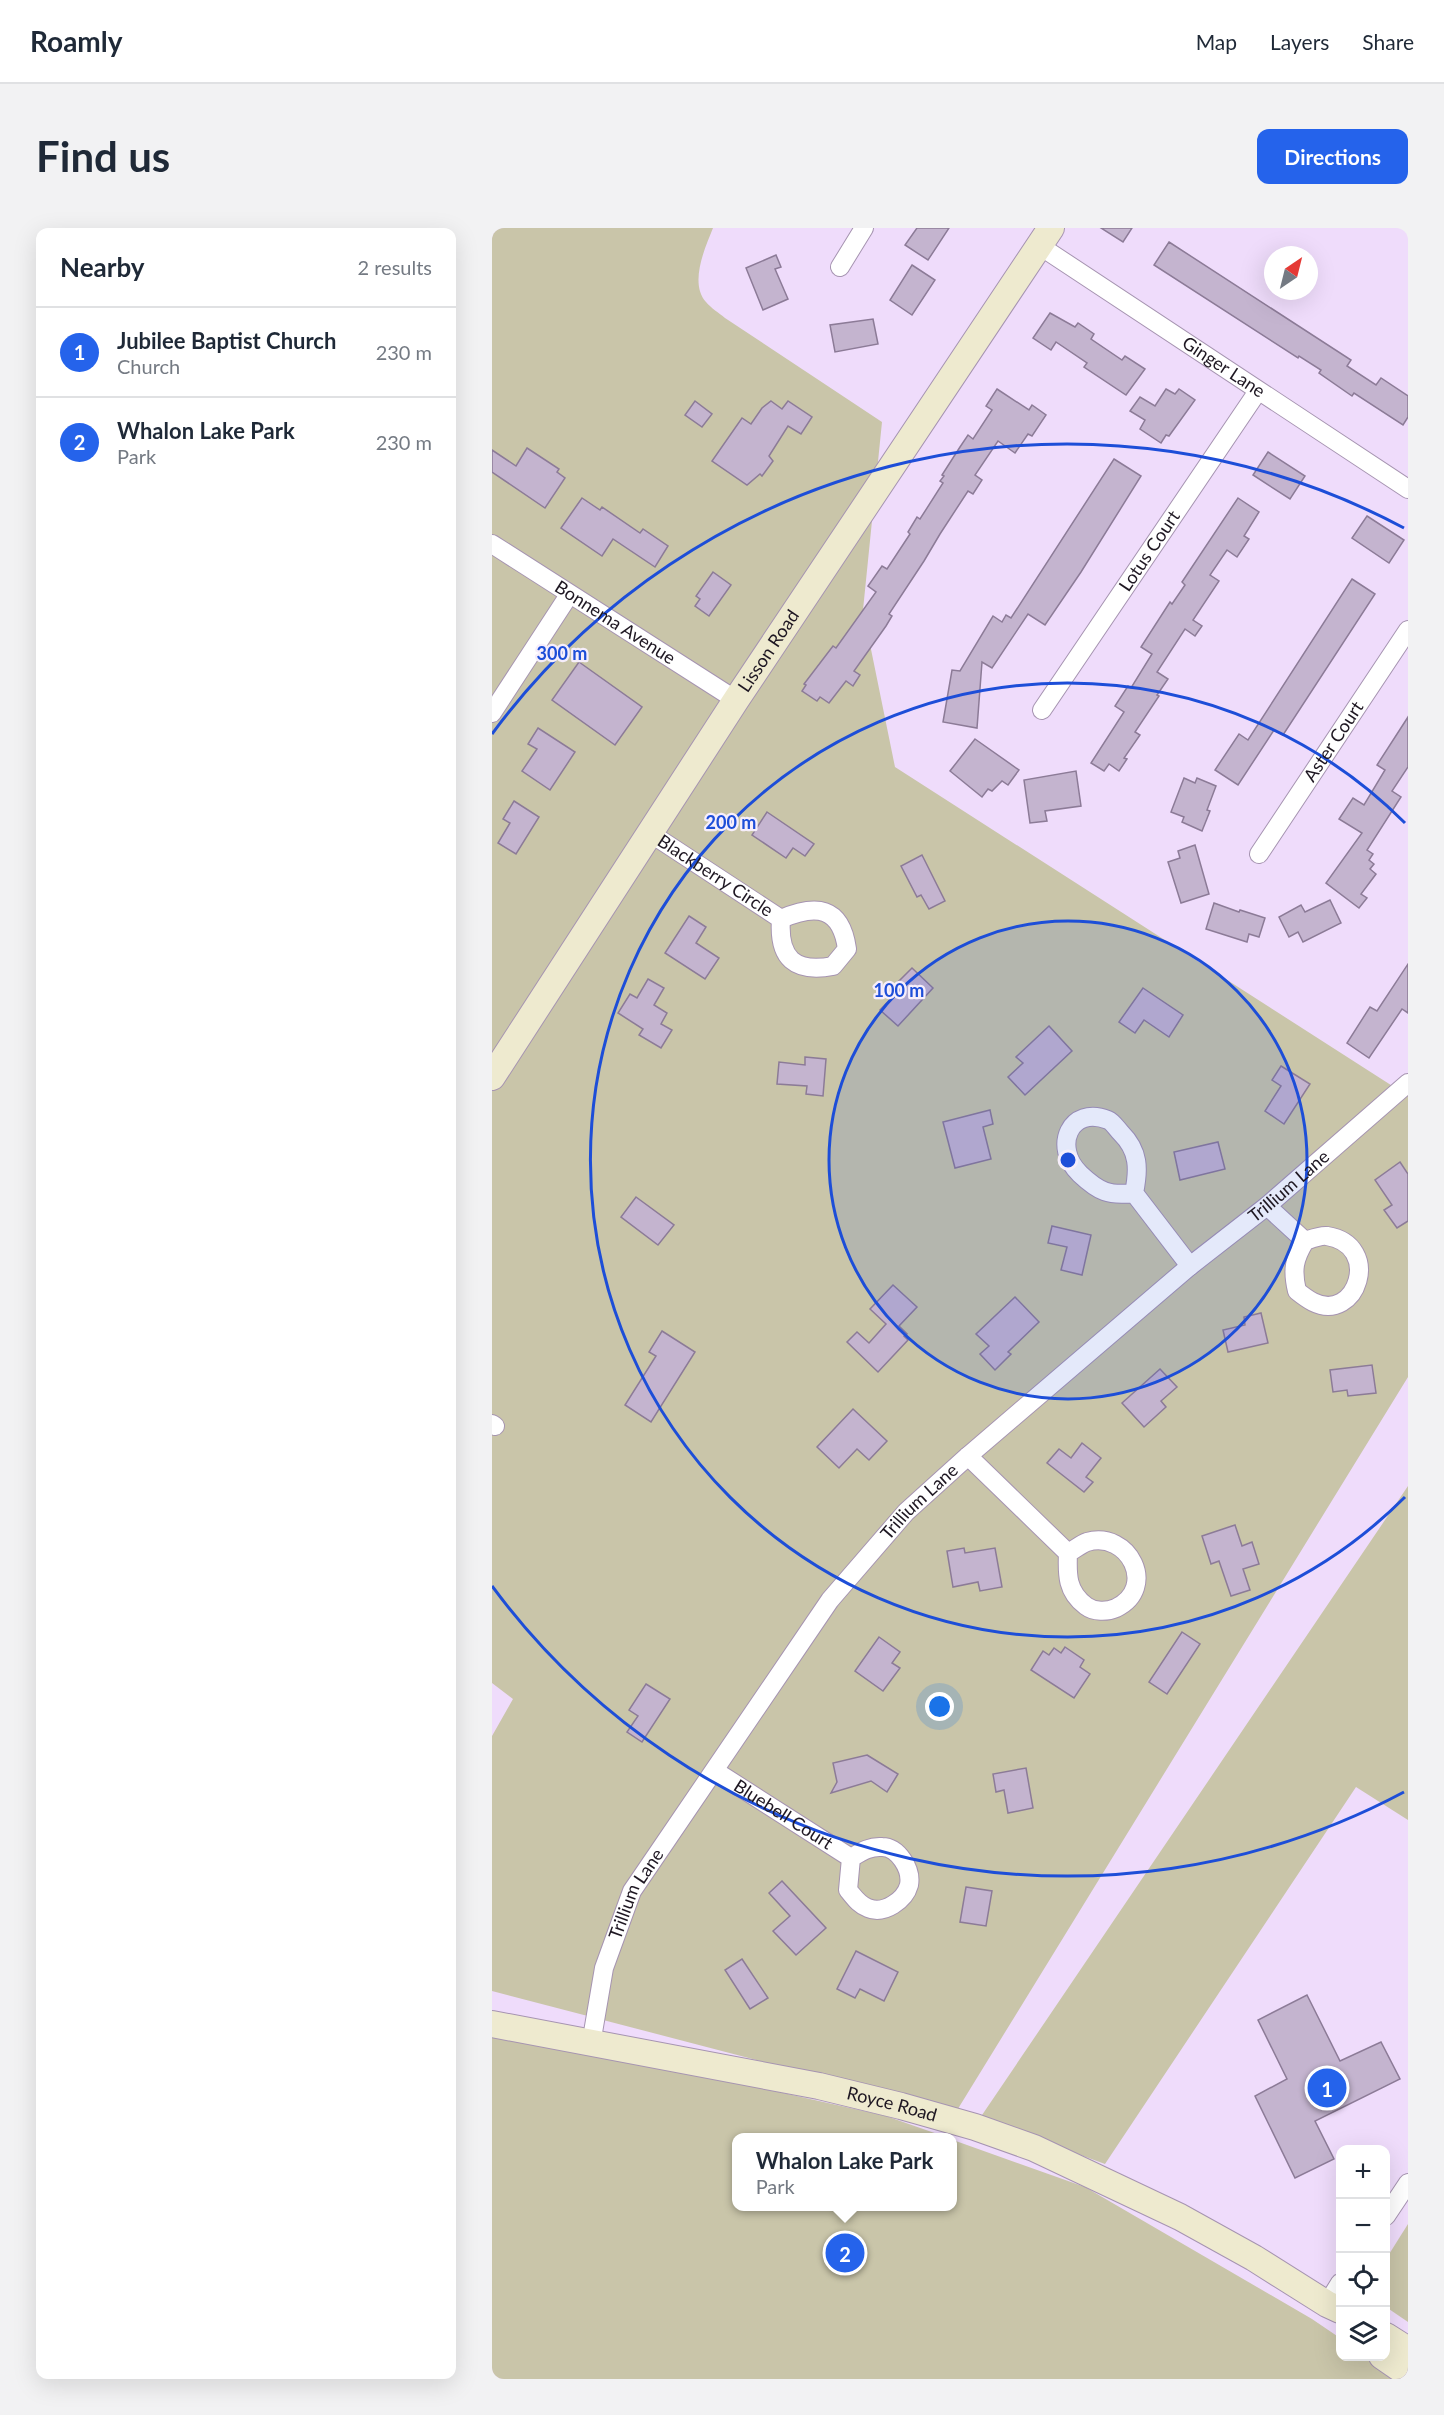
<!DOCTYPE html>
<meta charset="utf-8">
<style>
:root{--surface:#fff;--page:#f2f2f3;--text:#1f2937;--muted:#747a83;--line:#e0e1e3;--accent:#2563eb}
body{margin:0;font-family:Lato,sans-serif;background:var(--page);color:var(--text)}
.controls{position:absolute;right:18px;bottom:18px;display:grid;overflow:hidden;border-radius:12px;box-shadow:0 6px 24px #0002}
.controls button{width:54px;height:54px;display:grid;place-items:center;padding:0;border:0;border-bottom:2px solid var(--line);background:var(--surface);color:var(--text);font:30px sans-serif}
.compass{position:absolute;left:772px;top:18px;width:54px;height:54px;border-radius:50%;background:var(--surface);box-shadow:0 6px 24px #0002;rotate:35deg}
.you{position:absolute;left:448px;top:1479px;width:21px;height:21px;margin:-15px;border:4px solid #fff;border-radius:50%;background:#1a73e8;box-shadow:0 0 0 9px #1a73e833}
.badge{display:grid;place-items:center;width:39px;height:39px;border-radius:50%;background:var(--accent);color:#fff;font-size:20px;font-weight:700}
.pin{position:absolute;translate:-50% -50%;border:3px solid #fff;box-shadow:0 2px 6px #0006}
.popup{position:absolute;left:240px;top:1905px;width:225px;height:78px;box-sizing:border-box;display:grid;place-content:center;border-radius:12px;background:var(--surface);filter:drop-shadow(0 2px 4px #0005);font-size:20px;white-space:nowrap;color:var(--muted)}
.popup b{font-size:22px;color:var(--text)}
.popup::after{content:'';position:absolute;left:50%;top:100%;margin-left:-12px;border:12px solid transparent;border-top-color:var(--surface)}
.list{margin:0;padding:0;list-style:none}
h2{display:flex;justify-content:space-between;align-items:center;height:78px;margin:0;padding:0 24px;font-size:26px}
h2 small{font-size:20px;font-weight:400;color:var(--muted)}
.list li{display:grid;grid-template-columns:39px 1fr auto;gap:18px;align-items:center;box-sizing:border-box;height:90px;padding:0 24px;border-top:2px solid var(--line)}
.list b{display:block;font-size:22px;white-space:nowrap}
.list p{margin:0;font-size:20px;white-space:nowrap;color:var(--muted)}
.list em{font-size:20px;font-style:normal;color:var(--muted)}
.icon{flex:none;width:33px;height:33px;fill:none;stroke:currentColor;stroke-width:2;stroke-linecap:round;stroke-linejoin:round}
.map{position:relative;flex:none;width:916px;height:2151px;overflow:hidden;border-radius:12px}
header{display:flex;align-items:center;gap:36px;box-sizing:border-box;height:84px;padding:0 30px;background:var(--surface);border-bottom:2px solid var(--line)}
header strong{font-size:28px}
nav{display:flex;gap:33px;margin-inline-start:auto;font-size:21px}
.intro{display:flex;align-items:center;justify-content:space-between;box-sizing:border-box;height:144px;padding:0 36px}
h1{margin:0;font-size:42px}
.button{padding:15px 27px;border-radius:12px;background:var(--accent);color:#fff;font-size:21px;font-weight:700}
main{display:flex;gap:36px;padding:0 36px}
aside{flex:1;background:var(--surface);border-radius:12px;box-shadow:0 6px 24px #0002}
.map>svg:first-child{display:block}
.green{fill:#c9c5a9}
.building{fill:#c4b4cf;stroke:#8c7b97;stroke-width:1.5}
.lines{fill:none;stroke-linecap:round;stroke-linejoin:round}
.street-casing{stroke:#a694b1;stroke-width:20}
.secondary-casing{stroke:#a694b1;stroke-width:28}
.street{stroke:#fff;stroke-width:18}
.secondary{stroke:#eeeacf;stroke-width:26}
.ring{fill:none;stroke:#1d4ed8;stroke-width:3}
.labels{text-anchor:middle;stroke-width:4.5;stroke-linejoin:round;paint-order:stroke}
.street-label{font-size:18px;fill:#1e1722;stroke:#f6eefb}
.centre{fill:#1d4ed8;stroke:#f6eefb;stroke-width:3}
.ring-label{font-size:18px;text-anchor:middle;font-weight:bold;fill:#1d4ed8;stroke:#f6eefb;stroke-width:4.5;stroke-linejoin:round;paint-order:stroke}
</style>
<header>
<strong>Roamly</strong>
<nav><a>Map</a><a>Layers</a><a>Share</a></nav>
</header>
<div class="intro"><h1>Find us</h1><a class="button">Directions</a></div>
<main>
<aside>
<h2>Nearby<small>2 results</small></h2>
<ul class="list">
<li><span class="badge">1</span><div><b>Jubilee Baptist Church</b><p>Church</p></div><em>230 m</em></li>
<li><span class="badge">2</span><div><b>Whalon Lake Park</b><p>Park</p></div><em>230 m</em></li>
</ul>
</aside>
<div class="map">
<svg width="916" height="2151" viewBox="0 0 916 2151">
<rect width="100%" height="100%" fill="#efdcfb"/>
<g class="green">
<path d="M0 0H221C213 20 197 55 214 74 219 80 227 85 233 90L390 194 371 382 403 539 916 868V1149L464 1884 0 1763V1508L21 1471 0 1455Z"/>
<polygon points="916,1258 916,1592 864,1559 613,1936 488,1890"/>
<polygon points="0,1800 394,1888 454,1909 245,1910 245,1978 461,1978 461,1912 593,1959 820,2091 848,2110 848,2128 876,2129 910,2151 0,2151"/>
<polygon points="916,1996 916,2094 894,2079 894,2031"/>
</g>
<g class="building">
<polygon points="425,0 457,0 436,32 413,17"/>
<polygon points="609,0 640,0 631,14"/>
<polygon points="677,14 859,132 855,138 884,157 889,150 916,168 916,189 911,197 862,165 860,168 827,145 829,142 807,128 806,130 662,37"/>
<polygon points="284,27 289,39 283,41 296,71 271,82 254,40"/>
<polygon points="420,37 443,52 420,87 398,72"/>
<polygon points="558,85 583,99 586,95 602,106 599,111 630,132 633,128 653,141 634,167 592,139 595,135 564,114 559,122 541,110"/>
<polygon points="381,91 386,116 343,124 338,97"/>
<polygon points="505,161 537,182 540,177 554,187 540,208 536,206 523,225 506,213 483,247 490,252 481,266 476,263 448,306 432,333 397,386 400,388 394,398 362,443 368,447 361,458 354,453 337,475 328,469 325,473 310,463 314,457 312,456 341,418 344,420 384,364 376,358 390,338 395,341 418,306 416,304 425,289 428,291 451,255 448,253 452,248 450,247 468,219 476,207 481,211 500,182 494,178"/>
<polygon points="674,161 683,166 687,161 703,172 677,208 674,207 669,215 648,201 653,192 638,183 648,169 663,178"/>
<polygon points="203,173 220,186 210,199 193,187"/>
<polygon points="279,173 290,181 296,173 320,189 309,206 296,198 277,228 281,233 270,248 268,246 255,257 220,233 250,190 259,196 270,180"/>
<polygon points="35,220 67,241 65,244 73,250 53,280 0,244 0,222 24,238"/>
<polygon points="776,224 813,248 798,271 761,247"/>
<polygon points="622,231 649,248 589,344 553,397 536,386 500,440 490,434 485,500 451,494 460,442 468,443 501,388 510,394 514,387 519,390"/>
<polygon points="90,270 108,282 110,279 148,305 151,301 176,318 163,339 121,311 110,328 69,300"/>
<polygon points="746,270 767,284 752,308 757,311 745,329 735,322 718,347 727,353 701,392 710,398 703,408 693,401 665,444 676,451 665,467 667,468 643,504 648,507 632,530 635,531 627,543 617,536 612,543 599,535 632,484 623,478 636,458 639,460 660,426 649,419 678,374 680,376 693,357 690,354"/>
<polygon points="875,288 912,312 897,335 860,310"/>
<polygon points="221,344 239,357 217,388 203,378 208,371 204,368"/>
<polygon points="860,351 883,366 791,507 782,502 746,557 723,542 747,506 756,512"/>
<polygon points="87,434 150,479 123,517 60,472"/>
<polygon points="916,489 916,539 900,563 909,569 875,622 881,626 877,632 882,636 878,641 884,646 869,666 875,670 867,680 834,655 870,605 847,591 861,570 872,577 893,542 885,537"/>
<polygon points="46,500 83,524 58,562 30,543 45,521 36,516"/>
<polygon points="483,511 527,542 516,557 510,553 500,563 496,561 490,569 458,543"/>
<polygon points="584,543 589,578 553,583 555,593 538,595 532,552"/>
<polygon points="692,550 703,555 705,550 724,558 715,582 718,583 710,603 690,594 692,589 679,584"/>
<polygon points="22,573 47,589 24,626 6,615 18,595 11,591"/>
<polygon points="275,584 322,616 313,628 301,620 294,630 260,607"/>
<polygon points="703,617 717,666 689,675 676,634 688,630 686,623"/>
<polygon points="430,627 453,673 437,681 429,667 425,669 409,638"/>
<polygon points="838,672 849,695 811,714 806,704 797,709 787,689 809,677 813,684"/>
<polygon points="722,675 747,684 748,682 773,690 767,709 757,706 755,714 714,701"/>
<polygon points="197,688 214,699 204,715 227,730 213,751 173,725"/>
<polygon points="916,736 916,785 910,781 877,830 855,815 878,779 885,783"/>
<polygon points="420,740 441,760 406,798 388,782 411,758 406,754"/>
<polygon points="156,751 172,760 162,777 175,785 169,796 180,802 169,820 147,807 151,801 126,785 138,766 145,770"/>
<polygon points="651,760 691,787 677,809 652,792 643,805 627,794"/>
<polygon points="557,798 580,823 533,867 516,849 531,835 524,829"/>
<polygon points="313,829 334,831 331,868 314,866 315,858 285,856 287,834 313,837"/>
<polygon points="789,838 818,856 792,896 773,883 789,858 780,852"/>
<polygon points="498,882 501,896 491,899 499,931 463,940 451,894"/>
<polygon points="726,914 733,941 688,952 682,924"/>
<polygon points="908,934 916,946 916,993 905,1000 892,982 900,977 883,952"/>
<polygon points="144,969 182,997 166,1017 129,989"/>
<polygon points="560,998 599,1007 590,1047 569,1042 575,1019 556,1015"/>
<polygon points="401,1057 425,1079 407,1098 415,1106 412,1108 416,1112 386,1144 355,1114 365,1104 377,1115 394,1096 378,1081"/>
<polygon points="523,1069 547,1094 516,1124 519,1126 503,1142 488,1126 497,1118 484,1106"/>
<polygon points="769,1085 776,1115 736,1124 731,1102 753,1097 752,1089"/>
<polygon points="170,1103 203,1124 159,1194 133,1177 164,1128 157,1124"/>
<polygon points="880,1137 884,1165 856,1168 855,1162 841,1164 838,1142"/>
<polygon points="668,1141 685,1159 669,1173 674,1179 652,1199 630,1175"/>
<polygon points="361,1181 395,1213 377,1232 365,1221 347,1240 325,1219"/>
<polygon points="590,1215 609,1230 594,1249 601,1254 592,1264 555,1235 567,1221 579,1230"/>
<polygon points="743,1297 750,1318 760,1314 767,1336 751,1341 758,1362 739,1368 727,1333 719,1336 710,1308"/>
<polygon points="472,1320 473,1325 503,1320 510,1359 488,1363 486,1354 461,1359 455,1323"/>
<polygon points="690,1404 708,1416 675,1466 657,1454"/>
<polygon points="387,1409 408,1424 400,1435 408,1440 391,1463 363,1443"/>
<polygon points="573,1419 592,1432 588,1439 598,1446 582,1470 539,1442 551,1423 557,1427 562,1420 569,1425"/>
<polygon points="154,1456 178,1471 150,1514 135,1504 146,1488 137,1482"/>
<polygon points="375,1527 406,1546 395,1564 379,1553 339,1565 345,1554 341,1535"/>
<polygon points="534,1540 541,1580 516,1585 512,1562 504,1564 501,1546"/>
<polygon points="290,1653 334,1700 304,1727 281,1703 298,1688 277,1665"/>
<polygon points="474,1659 500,1663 494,1698 468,1694"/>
<polygon points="364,1723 406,1744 392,1773 368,1761 363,1770 345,1761"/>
<polygon points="250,1731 276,1770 258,1781 233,1742"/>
<polygon points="815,1767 848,1833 889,1814 908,1851 823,1893 842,1931 803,1950 763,1868 795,1851 766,1792"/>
</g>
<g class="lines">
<g class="street-casing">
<g id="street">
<path id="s1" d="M548 18 916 261"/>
<polyline points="348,39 372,0"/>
<path id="s2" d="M0 316 244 472"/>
<path id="s3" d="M550 482 766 163"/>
<polyline points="0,485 77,367"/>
<path id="s4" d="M158 605 289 691C324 676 349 678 355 721L341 738C303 745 286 731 289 691"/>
<path id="s5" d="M767 626 916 402"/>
<path d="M642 965C617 968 607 964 588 946 560 919 578 877 616 892 621 894 625 901 629 905 647 923 647 941 642 965L698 1038"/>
<path d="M775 978 813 1013C819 1011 829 1007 835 1008 891 1017 865 1096 821 1074 815 1071 810 1067 805 1063 800 1042 802 1031 813 1013"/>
<polyline points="0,1196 3,1198"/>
<path d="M476 1228 576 1325C582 1322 589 1316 595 1314 637 1302 666 1360 624 1380 615 1384 602 1384 594 1378 575 1364 575 1347 576 1325"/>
<path id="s6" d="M223 1543 359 1630 356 1662C362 1669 367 1677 376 1680 392 1687 413 1672 417 1657 420 1641 406 1619 390 1619 378 1618 369 1624 359 1630"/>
<path id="s7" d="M99 1816 112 1740 140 1663 338 1372 414 1284 476 1228 698 1038 775 978 916 855"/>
<polyline points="894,1988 916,1955"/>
<polyline points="835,2076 848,2055"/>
</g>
</g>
<g class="secondary-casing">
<g id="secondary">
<path id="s8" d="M0 849 244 472 559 0"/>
<path id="s9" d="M0 1796 327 1858 409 1878 483 1899 542 1920 688 1989 762 2030 835 2076 848 2082"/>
<polyline points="894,2108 916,2122"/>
<polyline points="890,2128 916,2146"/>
</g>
</g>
<use href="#street" class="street"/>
<use href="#secondary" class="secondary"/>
</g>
<circle cx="576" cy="932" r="239" fill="#1d4ed8" fill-opacity=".12"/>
<g class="ring">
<circle cx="576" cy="932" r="239"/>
<path d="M913 1269A477 477 0 1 1 913 595"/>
<path d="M912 1564A716 716 0 0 1 0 1358M0 506A716 716 0 0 1 912 300"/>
</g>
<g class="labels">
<g class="street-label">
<text dy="6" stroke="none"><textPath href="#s1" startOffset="220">Ginger Lane</textPath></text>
<text dy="6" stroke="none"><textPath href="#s3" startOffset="192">Lotus Court</textPath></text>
<text dy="6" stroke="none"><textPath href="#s2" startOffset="146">Bonnema Avenue</textPath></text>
<text dy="6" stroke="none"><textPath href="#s8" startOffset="508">Lisson Road</textPath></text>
<text dy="6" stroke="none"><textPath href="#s5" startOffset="135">Aster Court</textPath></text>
<text dy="6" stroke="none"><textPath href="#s4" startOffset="78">Blackberry Circle</textPath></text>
<text dy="6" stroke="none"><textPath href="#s7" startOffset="1130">Trillium Lane</textPath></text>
<text dy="6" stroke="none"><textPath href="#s7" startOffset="644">Trillium Lane</textPath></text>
<text dy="6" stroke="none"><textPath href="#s6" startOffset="81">Bluebell Court</textPath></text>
<text dy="6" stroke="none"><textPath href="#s7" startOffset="158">Trillium Lane</textPath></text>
<text dy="6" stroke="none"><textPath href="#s9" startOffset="408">Royce Road</textPath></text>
</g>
</g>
<circle cx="576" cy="932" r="9" class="centre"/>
<g class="ring-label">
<text x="70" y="432">300 m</text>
<text x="239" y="601">200 m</text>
<text x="407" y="769">100 m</text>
</g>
</svg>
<div class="controls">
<button>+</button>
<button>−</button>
<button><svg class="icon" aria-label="locate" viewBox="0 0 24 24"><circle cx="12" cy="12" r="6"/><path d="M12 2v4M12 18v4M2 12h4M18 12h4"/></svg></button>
<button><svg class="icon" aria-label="layers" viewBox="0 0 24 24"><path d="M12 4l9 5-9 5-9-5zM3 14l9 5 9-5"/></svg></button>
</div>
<svg class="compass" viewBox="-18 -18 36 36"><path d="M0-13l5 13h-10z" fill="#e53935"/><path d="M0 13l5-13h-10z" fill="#747a83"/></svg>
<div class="you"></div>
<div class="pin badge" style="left:835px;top:1860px">1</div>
<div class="pin badge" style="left:353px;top:2025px">2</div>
<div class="popup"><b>Whalon Lake Park</b>Park</div>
</div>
</main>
